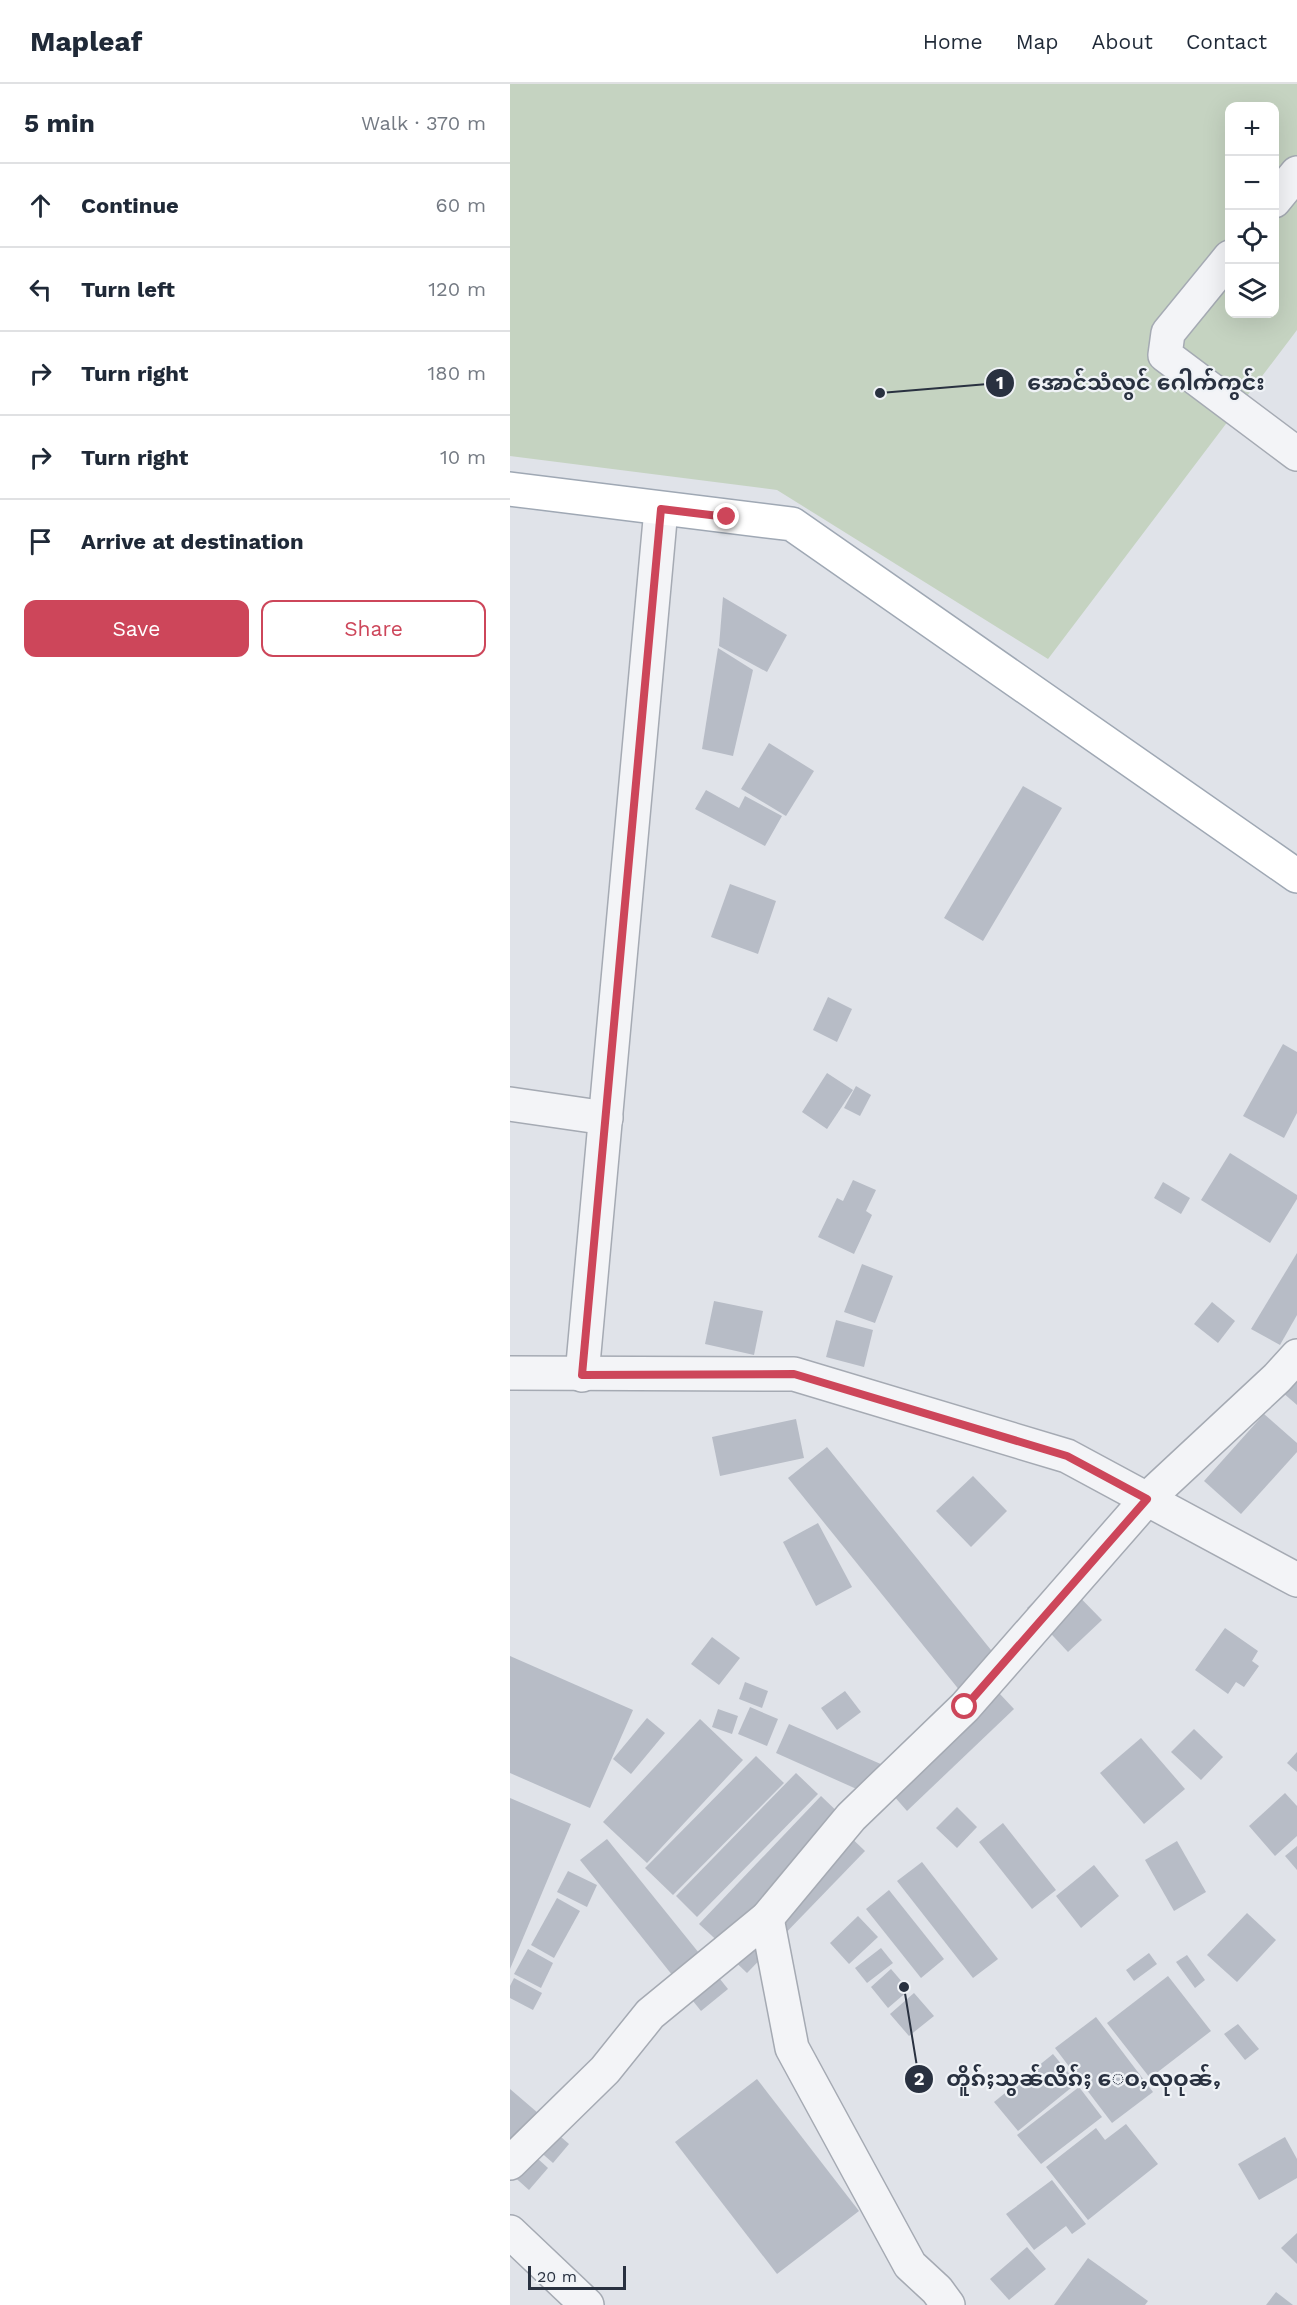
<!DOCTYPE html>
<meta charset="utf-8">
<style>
:root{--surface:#fff;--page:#f2f2f3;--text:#1f2937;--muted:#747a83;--line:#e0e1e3;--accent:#cd465a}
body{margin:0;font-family:"Work Sans","Noto Sans Myanmar",sans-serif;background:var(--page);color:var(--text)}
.controls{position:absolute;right:18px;top:18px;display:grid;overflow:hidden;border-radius:12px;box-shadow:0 6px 24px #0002}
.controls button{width:54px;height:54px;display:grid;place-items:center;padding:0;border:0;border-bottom:2px solid var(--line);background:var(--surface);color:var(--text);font:30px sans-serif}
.scale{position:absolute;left:18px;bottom:15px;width:98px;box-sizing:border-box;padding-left:6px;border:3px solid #293140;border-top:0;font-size:16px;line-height:21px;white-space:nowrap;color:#293140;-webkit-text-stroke:4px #eff2f6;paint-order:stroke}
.stop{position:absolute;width:18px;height:18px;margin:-14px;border:4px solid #cd465a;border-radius:50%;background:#fff}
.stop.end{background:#cd465a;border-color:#fff;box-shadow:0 2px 6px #0008}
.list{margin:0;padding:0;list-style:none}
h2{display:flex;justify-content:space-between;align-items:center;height:78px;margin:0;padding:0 24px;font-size:26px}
h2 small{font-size:20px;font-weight:400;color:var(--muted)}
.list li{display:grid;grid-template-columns:39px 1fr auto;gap:18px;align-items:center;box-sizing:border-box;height:84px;padding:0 24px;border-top:2px solid var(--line)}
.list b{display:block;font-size:22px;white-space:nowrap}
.list em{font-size:20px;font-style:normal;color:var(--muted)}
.actions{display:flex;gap:12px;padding:18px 24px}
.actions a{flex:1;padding:14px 0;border:2px solid var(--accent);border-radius:12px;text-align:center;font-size:21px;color:var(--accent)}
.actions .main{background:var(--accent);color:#fff}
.icon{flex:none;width:33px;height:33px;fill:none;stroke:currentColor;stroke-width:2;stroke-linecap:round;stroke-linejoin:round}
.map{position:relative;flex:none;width:787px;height:2221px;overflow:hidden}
header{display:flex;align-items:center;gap:36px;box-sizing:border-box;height:84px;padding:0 30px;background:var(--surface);border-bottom:2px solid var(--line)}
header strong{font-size:28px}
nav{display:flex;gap:33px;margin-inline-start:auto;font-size:21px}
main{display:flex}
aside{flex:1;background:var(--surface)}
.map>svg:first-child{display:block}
.green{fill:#c5d3c1;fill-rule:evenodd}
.building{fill:#b7bcc6}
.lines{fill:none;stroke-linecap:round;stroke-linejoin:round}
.minor-casing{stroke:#a5aab3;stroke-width:36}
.major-casing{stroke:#9fa8b4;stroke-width:36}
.minor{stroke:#f3f4f7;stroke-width:33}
.major{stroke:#fff;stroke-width:33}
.route{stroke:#cd465a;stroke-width:8}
.leader{fill:none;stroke:#293140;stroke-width:2}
.callout-dot{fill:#293140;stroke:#eff2f6;stroke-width:2}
.mark-label{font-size:18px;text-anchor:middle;font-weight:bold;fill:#fff}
.callout-label{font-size:22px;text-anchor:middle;font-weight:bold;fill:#293140;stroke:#eff2f6;stroke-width:4.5;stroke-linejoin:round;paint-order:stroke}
</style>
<header>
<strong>Mapleaf</strong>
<nav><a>Home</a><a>Map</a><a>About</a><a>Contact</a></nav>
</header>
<main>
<aside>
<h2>5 min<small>Walk · 370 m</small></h2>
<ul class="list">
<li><svg class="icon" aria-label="ahead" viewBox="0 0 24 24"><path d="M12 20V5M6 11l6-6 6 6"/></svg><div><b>Continue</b></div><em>60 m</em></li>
<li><svg class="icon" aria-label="left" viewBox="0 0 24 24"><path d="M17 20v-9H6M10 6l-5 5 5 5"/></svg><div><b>Turn left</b></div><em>120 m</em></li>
<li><svg class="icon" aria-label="right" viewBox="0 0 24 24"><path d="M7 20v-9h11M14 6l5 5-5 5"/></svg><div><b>Turn right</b></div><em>180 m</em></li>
<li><svg class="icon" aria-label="right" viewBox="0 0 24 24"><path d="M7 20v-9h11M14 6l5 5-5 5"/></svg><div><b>Turn right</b></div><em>10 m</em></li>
<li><svg class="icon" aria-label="arrive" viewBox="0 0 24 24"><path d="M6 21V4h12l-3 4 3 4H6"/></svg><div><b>Arrive at destination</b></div></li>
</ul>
<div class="actions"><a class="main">Save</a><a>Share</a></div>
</aside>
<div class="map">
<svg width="787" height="2221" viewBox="0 0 787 2221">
<rect width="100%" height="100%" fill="#e0e3e9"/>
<path class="green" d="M0 0H787V246L538 575 267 406 0 372ZM720 22H764V230H720Z"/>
<g class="building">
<polygon points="213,513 277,551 257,588 209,562"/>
<polygon points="208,564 243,586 223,672 192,665"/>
<polygon points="259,659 304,687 276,732 231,705"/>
<polygon points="513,702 552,724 473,857 434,834"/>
<polygon points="196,706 229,724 235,712 272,732 255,762 185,725"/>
<polygon points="220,800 266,817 248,870 201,853"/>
<polygon points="318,913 342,925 327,958 303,946"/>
<polygon points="773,960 787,968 787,1029 774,1054 733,1032"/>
<polygon points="317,989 343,1006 317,1045 292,1028"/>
<polygon points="346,1002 361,1011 350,1032 334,1024"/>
<polygon points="720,1069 787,1111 787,1115 760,1159 691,1116"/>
<polygon points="343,1096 366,1106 356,1127 362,1131 344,1170 308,1153 327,1114 333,1117"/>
<polygon points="653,1098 680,1114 671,1130 644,1114"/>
<polygon points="787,1169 787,1231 770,1261 741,1245"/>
<polygon points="352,1180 383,1192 365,1239 334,1228"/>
<polygon points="204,1217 253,1227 244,1271 195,1260"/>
<polygon points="702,1218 725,1237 708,1259 684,1240"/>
<polygon points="326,1236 363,1246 354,1283 316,1273"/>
<polygon points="787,1290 787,1321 772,1308"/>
<polygon points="754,1330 787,1359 787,1368 731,1430 694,1397"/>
<polygon points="286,1335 294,1374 210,1392 202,1353"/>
<polygon points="317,1363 502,1592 463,1623 278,1394"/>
<polygon points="463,1392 497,1427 461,1463 426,1427"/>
<polygon points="308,1439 342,1503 306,1522 273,1458"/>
<polygon points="550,1493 592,1536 558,1568 517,1524"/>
<polygon points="715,1544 748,1567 742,1577 749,1582 734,1603 726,1598 718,1610 685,1586"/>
<polygon points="202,1553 230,1574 209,1601 181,1580"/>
<polygon points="0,1572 123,1626 80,1724 0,1689"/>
<polygon points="235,1598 258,1607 252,1624 229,1615"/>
<polygon points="335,1607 351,1628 327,1646 311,1624"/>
<polygon points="489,1609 504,1625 397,1727 383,1711"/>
<polygon points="240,1623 268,1635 257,1662 228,1650"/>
<polygon points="208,1625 228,1632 222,1650 202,1643"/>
<polygon points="137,1634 155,1649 121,1690 103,1675"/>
<polygon points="190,1635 233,1676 137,1779 93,1738"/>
<polygon points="279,1640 373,1681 360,1711 266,1669"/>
<polygon points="684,1645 713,1673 691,1696 661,1668"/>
<polygon points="631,1654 675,1705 634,1740 590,1689"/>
<polygon points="787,1668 787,1688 777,1679"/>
<polygon points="246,1672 274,1699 163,1811 135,1784"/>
<polygon points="286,1689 308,1710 187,1833 166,1812"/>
<polygon points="775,1709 787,1722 787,1752 765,1772 739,1742"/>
<polygon points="311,1712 335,1735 213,1862 189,1840"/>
<polygon points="0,1714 61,1740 0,1885"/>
<polygon points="447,1723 467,1743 447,1764 426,1744"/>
<polygon points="493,1739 546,1806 522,1825 469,1758"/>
<polygon points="331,1744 355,1767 237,1889 212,1865"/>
<polygon points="97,1755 218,1905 191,1927 70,1776"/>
<polygon points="667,1757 696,1808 664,1827 635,1776"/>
<polygon points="787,1762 787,1786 775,1772"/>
<polygon points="412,1778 488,1875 463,1894 387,1797"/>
<polygon points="584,1781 609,1812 571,1844 546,1812"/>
<polygon points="58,1787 87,1801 77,1823 47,1808"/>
<polygon points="379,1806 434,1875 411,1894 356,1825"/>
<polygon points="47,1814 70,1827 44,1874 21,1861"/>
<polygon points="737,1829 766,1856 727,1898 697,1871"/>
<polygon points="348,1832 368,1853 339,1880 320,1859"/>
<polygon points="371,1864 383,1879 357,1899 345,1884"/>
<polygon points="18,1865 43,1879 31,1904 4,1890"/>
<polygon points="639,1869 647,1880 624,1897 616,1886"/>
<polygon points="677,1871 695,1896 685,1904 666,1878"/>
<polygon points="381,1885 399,1906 378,1924 361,1903"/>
<polygon points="658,1892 701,1947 640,1994 597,1939"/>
<polygon points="4,1894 32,1909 23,1926 0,1914 0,1902"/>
<polygon points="404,1909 424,1932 399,1952 380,1930"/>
<polygon points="586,1933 643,2008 602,2039 545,1964"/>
<polygon points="728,1940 749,1965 735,1976 714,1950"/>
<polygon points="543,1970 567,1999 508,2047 484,2018"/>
<polygon points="247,1995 349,2127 267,2190 165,2058"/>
<polygon points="569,2003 592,2033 531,2080 507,2051"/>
<polygon points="0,2005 35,2035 0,2074"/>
<polygon points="36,2040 59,2060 43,2079 19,2058"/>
<polygon points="616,2040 648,2080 578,2136 536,2083 586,2044 595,2056"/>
<polygon points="775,2053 787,2075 787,2094 749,2116 728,2080"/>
<polygon points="16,2064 38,2084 19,2106 0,2089"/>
<polygon points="542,2096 576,2140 562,2150 556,2142 524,2166 496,2130"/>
<polygon points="787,2149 787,2180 771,2164"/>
<polygon points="517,2163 536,2185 499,2216 480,2195"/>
<polygon points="578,2174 638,2217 635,2221 544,2221"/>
<polygon points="766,2208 783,2221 756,2221"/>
</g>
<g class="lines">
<g class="minor-casing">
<g id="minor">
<polyline points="764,117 787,89"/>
<polyline points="720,173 658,249 655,271 787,370"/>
<polyline points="0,1020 96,1034"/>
<polyline points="0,1289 284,1290 557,1372 787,1496"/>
<polyline points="72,1291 151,425"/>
<polyline points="257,1834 282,1964 400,2181 427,2206 438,2221"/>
<polyline points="0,2079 95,1986 140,1930 257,1834 341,1733 455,1623 637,1415 767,1294 787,1272"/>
<polyline points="0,2148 77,2221"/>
</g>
</g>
<g class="major-casing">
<polyline id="major" points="0,405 282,440 787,792"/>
</g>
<use href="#minor" class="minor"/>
<use href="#major" class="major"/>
</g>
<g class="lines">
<polyline class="route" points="217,433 151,425 72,1291 284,1290 557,1372 637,1415 455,1623"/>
</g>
<path class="leader" d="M370 309L490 299M394 1903L409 1995"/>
<g class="callout-dot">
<circle cx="370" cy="309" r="6"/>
<circle cx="394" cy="1903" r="6"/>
<circle cx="490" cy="299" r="15"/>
<circle cx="409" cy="1995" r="15"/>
</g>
<g class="mark-label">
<text x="490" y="305">1</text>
<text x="409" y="2001">2</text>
</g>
<g class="callout-label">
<text x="636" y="306">အောင်သံလွင် ဂေါက်ကွင်း</text>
<text x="574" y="2002">တိူၵ်ႈသွၼ်လိၵ်ႈ ေဝႇလုဝုၼ်ႇ</text>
</g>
</svg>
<div class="controls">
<button>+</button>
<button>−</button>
<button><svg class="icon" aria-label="locate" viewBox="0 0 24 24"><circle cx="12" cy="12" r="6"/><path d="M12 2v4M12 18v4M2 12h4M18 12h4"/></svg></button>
<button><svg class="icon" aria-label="layers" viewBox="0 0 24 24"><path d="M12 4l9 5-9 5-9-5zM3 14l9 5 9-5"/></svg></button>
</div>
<div class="scale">20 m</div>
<div class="stop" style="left:455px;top:1623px"></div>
<div class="stop end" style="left:217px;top:433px"></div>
</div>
</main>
